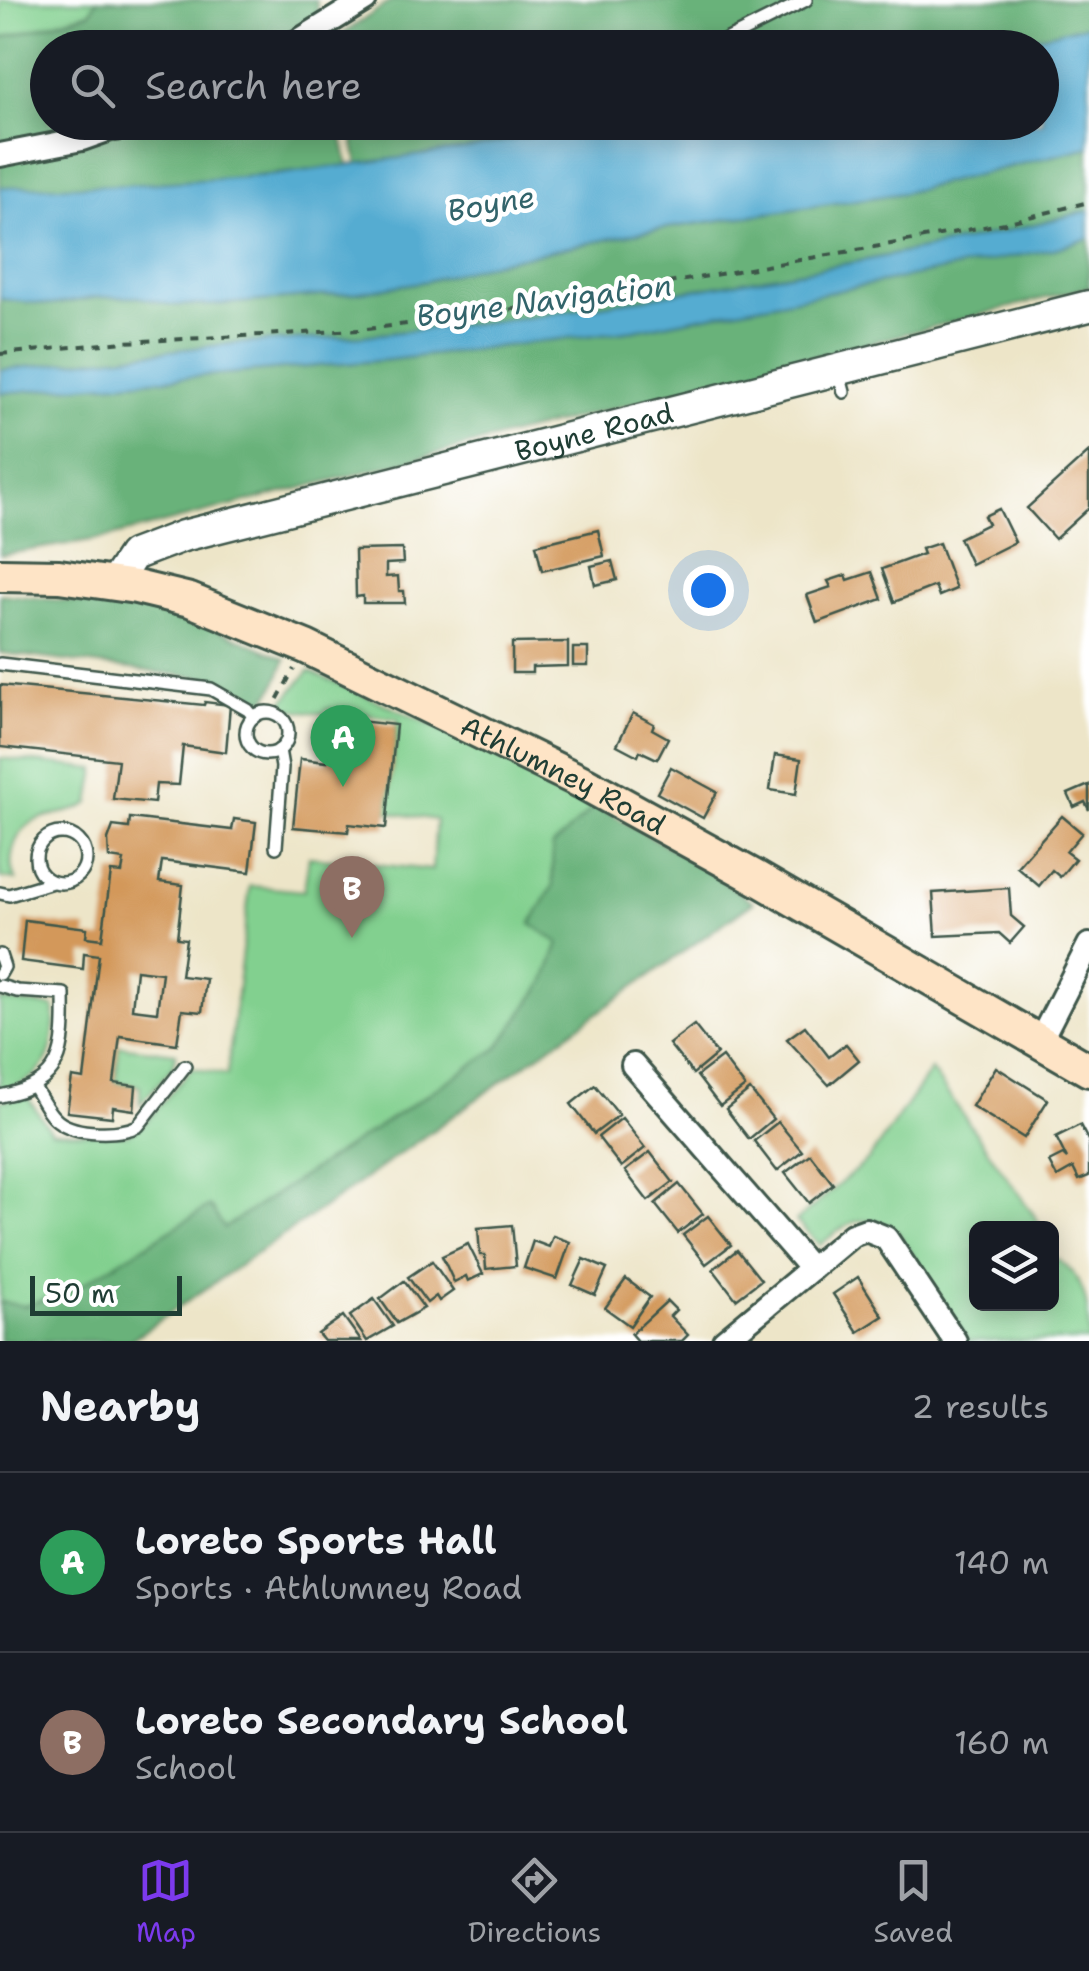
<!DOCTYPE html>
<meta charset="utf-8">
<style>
:root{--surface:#171b24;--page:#20242c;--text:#f1f3f6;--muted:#9ea1a6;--line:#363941;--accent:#7c3aed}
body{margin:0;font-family:"Shantell Sans",sans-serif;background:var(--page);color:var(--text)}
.controls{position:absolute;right:30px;bottom:30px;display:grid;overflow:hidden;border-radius:15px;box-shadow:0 5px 25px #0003}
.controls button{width:90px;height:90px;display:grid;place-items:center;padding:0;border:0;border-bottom:2px solid var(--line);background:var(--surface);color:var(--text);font:50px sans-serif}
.scale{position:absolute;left:30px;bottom:25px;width:152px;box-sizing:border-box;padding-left:10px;border:5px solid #1f3d34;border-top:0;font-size:28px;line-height:35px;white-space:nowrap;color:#1f3d34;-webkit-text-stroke:8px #fff;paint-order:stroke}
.you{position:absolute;left:708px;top:590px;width:35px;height:35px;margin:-25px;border:8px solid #fff;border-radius:50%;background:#1a73e8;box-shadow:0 0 0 15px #1a73e833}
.badge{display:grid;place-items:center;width:65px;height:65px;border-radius:50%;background:var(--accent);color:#fff;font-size:32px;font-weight:700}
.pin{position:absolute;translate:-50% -82px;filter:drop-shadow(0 2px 5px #0008)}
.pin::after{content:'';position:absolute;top:52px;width:35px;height:30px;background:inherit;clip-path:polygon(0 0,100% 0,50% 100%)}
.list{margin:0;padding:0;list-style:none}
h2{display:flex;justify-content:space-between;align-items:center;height:130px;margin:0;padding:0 40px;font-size:42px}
h2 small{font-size:32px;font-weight:400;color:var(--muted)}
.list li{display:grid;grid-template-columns:65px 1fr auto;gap:30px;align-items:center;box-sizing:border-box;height:180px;padding:0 40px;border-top:2px solid var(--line)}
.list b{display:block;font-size:38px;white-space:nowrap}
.list p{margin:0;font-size:32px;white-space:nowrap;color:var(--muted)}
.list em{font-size:32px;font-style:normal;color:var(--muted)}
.icon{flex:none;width:55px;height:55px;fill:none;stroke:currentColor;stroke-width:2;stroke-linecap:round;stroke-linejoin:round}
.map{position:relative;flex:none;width:1089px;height:1341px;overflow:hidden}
.search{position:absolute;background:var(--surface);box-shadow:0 5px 25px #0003;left:30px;right:30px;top:30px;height:110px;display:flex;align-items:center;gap:25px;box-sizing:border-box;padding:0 35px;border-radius:55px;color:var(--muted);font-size:38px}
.sheet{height:490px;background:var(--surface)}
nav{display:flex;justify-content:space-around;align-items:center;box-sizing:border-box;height:140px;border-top:2px solid var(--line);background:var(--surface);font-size:28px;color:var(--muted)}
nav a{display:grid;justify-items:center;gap:5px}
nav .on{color:var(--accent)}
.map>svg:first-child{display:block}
.green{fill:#82d08f;stroke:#508662;stroke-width:2.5}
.forest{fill:#69b27a;stroke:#447857;stroke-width:2.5}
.water{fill:#54acd1;stroke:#3a7482;stroke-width:2.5}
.building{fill:#d3985a;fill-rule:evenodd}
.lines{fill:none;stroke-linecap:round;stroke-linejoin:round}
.service-casing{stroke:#3e564a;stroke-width:16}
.minor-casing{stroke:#3e564a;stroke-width:28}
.tertiary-casing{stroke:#3e564a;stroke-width:35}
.secondary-casing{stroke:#3e564a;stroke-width:38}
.path{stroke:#3e564a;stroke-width:4;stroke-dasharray:8 8;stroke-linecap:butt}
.service{stroke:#fff;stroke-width:11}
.minor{stroke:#fff;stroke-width:22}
.tertiary{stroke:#fff;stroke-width:30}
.secondary{stroke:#fee4c6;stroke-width:32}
.labels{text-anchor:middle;stroke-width:9;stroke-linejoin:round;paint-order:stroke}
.street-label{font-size:28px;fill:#1f3d34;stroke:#fff}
.water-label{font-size:30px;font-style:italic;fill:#32646b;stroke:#fff}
</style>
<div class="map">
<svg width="1089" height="1341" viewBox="0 0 1089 1341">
<rect width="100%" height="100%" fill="#fff"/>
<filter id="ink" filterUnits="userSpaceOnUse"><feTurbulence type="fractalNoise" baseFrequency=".01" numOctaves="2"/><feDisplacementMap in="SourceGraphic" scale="20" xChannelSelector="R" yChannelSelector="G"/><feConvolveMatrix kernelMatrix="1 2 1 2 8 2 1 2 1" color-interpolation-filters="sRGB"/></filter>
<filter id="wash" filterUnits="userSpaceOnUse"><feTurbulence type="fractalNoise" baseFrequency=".0048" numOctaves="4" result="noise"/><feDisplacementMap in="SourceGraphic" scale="40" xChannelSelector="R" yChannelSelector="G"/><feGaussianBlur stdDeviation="2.25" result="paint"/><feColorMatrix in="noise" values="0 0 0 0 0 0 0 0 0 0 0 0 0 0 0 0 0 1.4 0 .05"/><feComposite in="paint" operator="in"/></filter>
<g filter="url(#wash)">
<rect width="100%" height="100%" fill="#ede5c8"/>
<g class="green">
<polygon points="0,0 97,0 90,12 0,39"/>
<path d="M309 671C463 737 615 807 753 902L346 1192 129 1341H0V1101L27 1096 51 1132 127 1135 144 1124 192 1068 227 1075 250 886 304 891 309 857 432 870 436 820 387 812 398 719 327 709 323 714 279 707Z"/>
<path d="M0 758 96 769 90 803C63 821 25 806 13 850 10 861 10 870 16 880L0 878Z"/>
<path d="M0 1000 54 1007C55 1054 49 1078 0 1091Z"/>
<polygon points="119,1046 176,1053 173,1067 140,1104 140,1086 116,1082"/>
<path d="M931 1070 1043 1228H976V1304H1052V1256C1086 1276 1089 1304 1089 1341H968L896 1230C864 1209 846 1224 820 1245L796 1221 869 1159Z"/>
</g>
<g class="forest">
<path d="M97 0H316L325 47 48 48V122L339 123 348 166C233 180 116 190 0 187V39L90 13Z"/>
<polygon points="392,0 1089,0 1089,25 989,48 336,48 334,40"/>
<polygon points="350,123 597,123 465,149 358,164"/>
<polygon points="1089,147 1089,211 974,239 850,263 532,317 363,336 230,344 0,370 0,299 51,305 100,297 139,297 172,305 212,305 354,293 427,281 492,263 647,231 903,193"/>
<polygon points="1089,238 1089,287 110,537 0,555 0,393 389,360 634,330 1057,248"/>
<polygon points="0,594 152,610 198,621 286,659 274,688 263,703 212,679 0,653"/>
<polygon points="596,805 706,869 753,902 346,1192 129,1341 0,1341 0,1302 25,1306 76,1288 210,1206 224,1228 498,1048 545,981 559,943 531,924 553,886 552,847"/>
</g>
<g class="water">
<polygon points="1089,25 1089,147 903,193 647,231 492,263 427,281 354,293 212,305 172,305 139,297 98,297 51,305 0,299 0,187 127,185 274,175 465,149 597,123 1042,122 1042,48 989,47"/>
<polygon points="1089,211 1089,238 1058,248 634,330 389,360 0,393 0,370 230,344 363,336 532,317 851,263 974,239"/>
</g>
<g id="blocks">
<g class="building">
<polygon points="1089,452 1089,508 1055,539 1027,508"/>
<polygon points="999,509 1015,542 971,564 959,538 988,524 984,516"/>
<polygon points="598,530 604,556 542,571 536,545"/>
<polygon points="939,543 956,589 939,596 935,586 894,602 882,569 923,554 921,549"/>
<polygon points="402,549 403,563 386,564 386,577 398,576 399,591 404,591 405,603 363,603 363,596 356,597 355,550"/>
<polygon points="612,561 617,580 595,585 591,566"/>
<polygon points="872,572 882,599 817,623 807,595 831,587 828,581 846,575 848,580"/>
<polygon points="568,642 568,666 532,667 532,673 512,673 512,643"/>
<rect x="573" y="648" width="15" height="18"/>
<polygon points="0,685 204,705 205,702 230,705 226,752 183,746 179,785 156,784 154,803 113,799 118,760 0,747"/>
<polygon points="633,713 654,724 652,729 668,738 657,759 640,751 638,756 617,745"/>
<polygon points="332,718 396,725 386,828 349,824 348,832 293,827 300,759 327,762"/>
<polygon points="775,755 801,759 796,794 770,790"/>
<polygon points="671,767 717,792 703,818 657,793"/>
<polygon points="1089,785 1089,810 1085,802 1074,807 1068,794"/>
<polygon points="1062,816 1082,833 1066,852 1075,859 1060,877 1052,870 1039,886 1017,867"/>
<path d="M130 818 232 830 234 819 256 822 250 872 162 861 159 882 183 885 177 938 186 939 181 976 206 979 202 1012 182 1010 177 1044 120 1036 114 1083 136 1086 134 1110 113 1107 112 1117 67 1112 72 1077 84 1079 99 955 84 953 83 969 21 961 25 920 87 928 86 937 102 939 111 872 122 873 124 860 109 858 108 840 113 826 129 828ZM136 970 162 973 157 1012 132 1009Z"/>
<polygon points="1009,888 1011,916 1024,927 1010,943 999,933 936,936 933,893"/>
<polygon points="694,1025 717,1054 693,1074 669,1044"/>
<polygon points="805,1026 829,1057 846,1044 859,1060 829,1085 787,1039"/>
<polygon points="722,1057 745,1087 720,1106 697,1076"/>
<polygon points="996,1067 1048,1100 1024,1138 972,1106"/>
<polygon points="595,1085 619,1115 594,1134 571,1104"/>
<polygon points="750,1090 773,1119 749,1139 726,1109"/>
<polygon points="622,1118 645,1148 621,1167 598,1137"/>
<polygon points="778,1122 802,1151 777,1171 754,1141"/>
<polygon points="1080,1125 1089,1142 1089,1176 1079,1180 1073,1168 1057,1177 1049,1162 1063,1155 1067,1159 1056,1137"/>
<polygon points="650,1152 673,1182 648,1201 625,1171"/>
<polygon points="810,1154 833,1184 809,1203 785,1173"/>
<polygon points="679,1184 703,1214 678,1233 655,1204"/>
<polygon points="708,1216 731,1245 706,1264 683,1235"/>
<polygon points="512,1225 516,1266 486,1269 485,1255 480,1255 478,1228"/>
<polygon points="553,1236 570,1242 557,1279 524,1268 533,1241 549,1247"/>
<polygon points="468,1244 483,1274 468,1281 466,1276 454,1282 442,1256"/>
<polygon points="737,1250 761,1280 736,1299 713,1269"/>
<polygon points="584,1259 607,1269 595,1295 572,1285"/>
<polygon points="432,1261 453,1291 439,1301 436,1296 427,1303 408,1277"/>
<polygon points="858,1277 883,1316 858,1332 833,1294"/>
<polygon points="626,1279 650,1297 630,1326 605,1308"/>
<polygon points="404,1281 424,1308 397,1323 380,1299"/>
<polygon points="374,1299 393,1326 367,1341 350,1316"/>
<polygon points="667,1301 676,1310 670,1316 688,1335 682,1341 637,1341 631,1334"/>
<polygon points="343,1316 361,1341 324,1341 318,1334"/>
</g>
</g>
</g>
<g filter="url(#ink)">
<use href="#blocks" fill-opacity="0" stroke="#3e564a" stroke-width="2.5"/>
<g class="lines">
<g class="service-casing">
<g id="service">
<polyline points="710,48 806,0"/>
<polyline points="116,135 185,122"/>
<polyline points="838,370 844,392"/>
<polyline points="0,664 211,689 248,710 254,717"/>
<circle cx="267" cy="733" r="21"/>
<circle cx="61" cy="858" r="25"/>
<polyline points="276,847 282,767 279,750"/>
<polyline points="0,893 9,895 52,882"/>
<polyline points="0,955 4,967 0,974"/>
<path d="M0 986 17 991 64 994C65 1052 64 1084 0 1096"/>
<path d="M34 1087C41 1098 48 1114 58 1121 76 1135 119 1135 138 1126L185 1066"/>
</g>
</g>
<g class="minor-casing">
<g id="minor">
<polyline points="287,48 365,0"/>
<polyline points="0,155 82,139 130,122"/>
<polyline points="1040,1041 1089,945"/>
<polyline points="633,1065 811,1269"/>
<polyline points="724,1341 852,1235 866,1230 886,1238 955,1341"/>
</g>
</g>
<g class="tertiary-casing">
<g id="tertiary">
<path id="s1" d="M115 582 133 555 183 536 1089 306"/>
</g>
</g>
<g class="secondary-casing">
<g id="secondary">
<path id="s2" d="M0 575 59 576 136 587 190 600 306 647 584 783 755 877 1089 1070"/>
</g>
</g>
<g class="path">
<polyline points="0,354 124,342 360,330 438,320 548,304 880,246 1005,223 1089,202"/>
<polyline points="270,713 294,669"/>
</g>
<use href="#service" class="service"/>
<use href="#minor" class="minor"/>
<use href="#tertiary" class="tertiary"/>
<use href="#secondary" class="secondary"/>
</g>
</g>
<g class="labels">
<g class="street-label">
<text dy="10" stroke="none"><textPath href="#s1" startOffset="510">Boyne Road</textPath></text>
<text dy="10" stroke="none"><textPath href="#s2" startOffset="605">Athlumney Road</textPath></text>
</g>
<g class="water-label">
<text transform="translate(491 204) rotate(-10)" y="10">Boyne</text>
<text transform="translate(544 301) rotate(-7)" y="10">Boyne Navigation</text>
</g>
</g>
</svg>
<div class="controls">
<button><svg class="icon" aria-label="layers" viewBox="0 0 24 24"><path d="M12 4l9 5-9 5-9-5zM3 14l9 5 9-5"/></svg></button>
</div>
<div class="scale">50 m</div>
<div class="you"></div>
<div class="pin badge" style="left:343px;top:787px;background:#2e9e5b">A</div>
<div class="pin badge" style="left:352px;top:938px;background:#8d6e63">B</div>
<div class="search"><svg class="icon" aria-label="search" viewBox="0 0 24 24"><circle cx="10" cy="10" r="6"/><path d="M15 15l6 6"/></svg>Search here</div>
</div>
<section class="sheet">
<h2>Nearby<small>2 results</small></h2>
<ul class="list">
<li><span class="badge" style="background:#2e9e5b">A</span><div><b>Loreto Sports Hall</b><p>Sports · Athlumney Road</p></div><em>140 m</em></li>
<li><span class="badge" style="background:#8d6e63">B</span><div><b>Loreto Secondary School</b><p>School</p></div><em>160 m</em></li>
</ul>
</section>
<nav>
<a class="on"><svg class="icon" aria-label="map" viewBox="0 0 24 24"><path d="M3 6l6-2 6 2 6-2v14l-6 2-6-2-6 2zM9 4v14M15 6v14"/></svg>Map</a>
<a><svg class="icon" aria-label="directions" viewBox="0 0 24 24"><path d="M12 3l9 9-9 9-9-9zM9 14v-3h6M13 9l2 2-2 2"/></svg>Directions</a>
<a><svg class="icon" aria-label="saved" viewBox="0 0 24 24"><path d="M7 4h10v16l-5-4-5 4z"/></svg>Saved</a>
</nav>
